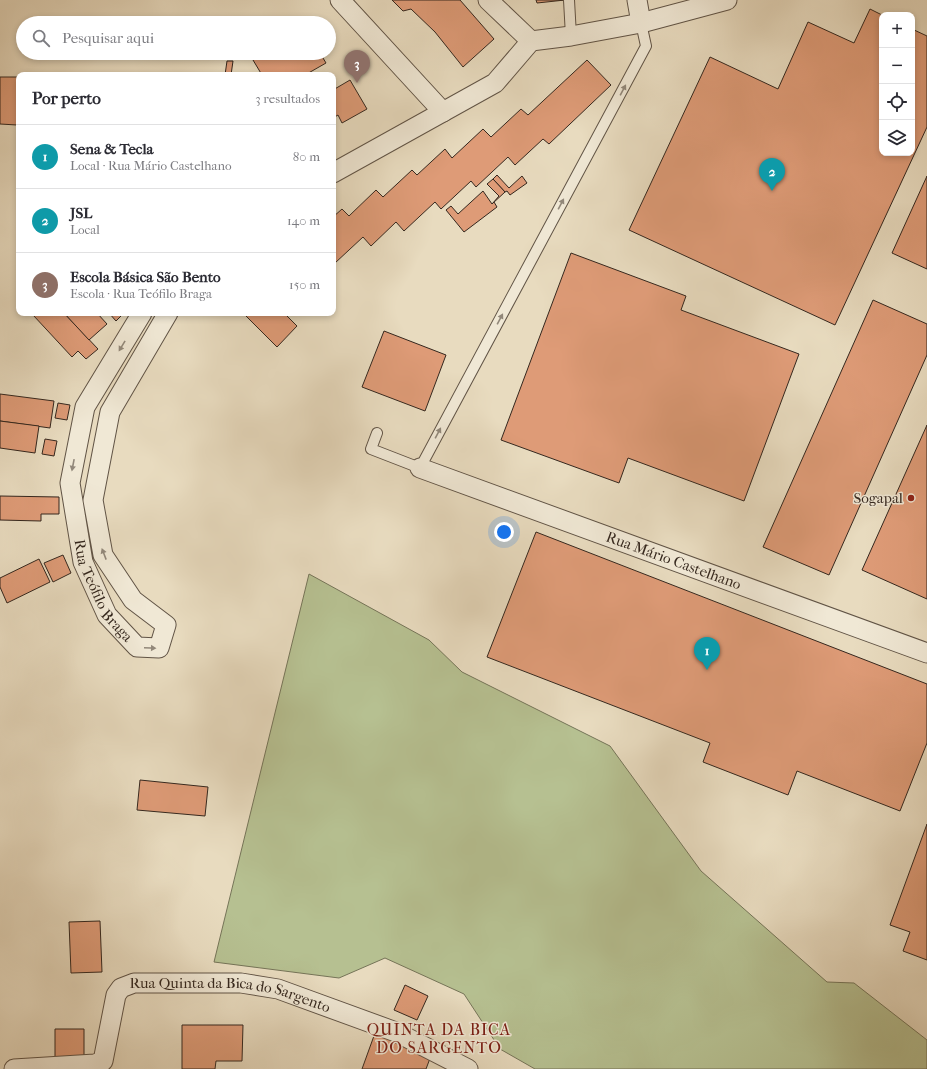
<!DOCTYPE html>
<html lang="pt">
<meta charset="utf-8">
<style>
:root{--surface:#fff;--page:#f2f2f3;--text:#2b2b33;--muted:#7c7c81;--line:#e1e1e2;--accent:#2563eb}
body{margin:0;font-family:"IM FELL French Canon",serif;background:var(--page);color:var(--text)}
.controls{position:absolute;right:12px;top:12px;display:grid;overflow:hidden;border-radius:8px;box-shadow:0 2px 6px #0003}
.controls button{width:36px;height:36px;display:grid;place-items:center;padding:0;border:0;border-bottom:1px solid var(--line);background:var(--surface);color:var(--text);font:20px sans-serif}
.you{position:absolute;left:504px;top:532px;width:14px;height:14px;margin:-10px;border:3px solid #fff;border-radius:50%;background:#1a73e8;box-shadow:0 0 0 6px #1a73e833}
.badge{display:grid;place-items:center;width:26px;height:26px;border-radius:50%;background:var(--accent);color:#fff;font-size:13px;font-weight:700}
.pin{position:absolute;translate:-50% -33px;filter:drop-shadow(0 1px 2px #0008)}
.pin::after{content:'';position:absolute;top:21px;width:14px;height:12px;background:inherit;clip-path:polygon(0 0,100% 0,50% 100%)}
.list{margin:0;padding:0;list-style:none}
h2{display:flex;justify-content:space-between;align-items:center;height:52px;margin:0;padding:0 16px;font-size:17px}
h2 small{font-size:13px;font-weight:400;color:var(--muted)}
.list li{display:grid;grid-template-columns:26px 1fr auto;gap:12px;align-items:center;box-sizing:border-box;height:64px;padding:0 16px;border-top:1px solid var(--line)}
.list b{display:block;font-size:15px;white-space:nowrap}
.list p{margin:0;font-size:13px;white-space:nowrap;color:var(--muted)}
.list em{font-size:13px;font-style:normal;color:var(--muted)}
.icon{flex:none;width:22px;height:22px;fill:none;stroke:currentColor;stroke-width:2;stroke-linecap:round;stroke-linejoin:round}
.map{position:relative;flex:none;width:927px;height:1069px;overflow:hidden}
.search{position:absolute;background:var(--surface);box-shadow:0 2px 6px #0003;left:16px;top:16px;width:320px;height:44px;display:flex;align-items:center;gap:10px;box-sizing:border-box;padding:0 14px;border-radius:22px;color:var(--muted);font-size:15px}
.panel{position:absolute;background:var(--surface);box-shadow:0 2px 6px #0003;left:16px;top:72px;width:320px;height:244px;border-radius:8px}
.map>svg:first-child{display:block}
.green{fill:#b6c091;stroke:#757458}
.building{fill:#de9b77;stroke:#34271e}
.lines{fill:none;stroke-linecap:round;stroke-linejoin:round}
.lane-casing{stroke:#615446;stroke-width:12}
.street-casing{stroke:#615446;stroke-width:21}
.lane{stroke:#f0e8d5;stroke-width:10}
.street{stroke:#f0e8d5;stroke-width:19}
.oneway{fill:#92887a}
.poi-dot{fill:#8f2418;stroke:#f0e8d5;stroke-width:1.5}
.labels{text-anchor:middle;stroke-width:3;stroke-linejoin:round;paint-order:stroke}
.poi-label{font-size:15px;fill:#34271e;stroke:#f0e8d5;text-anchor:end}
.street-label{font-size:15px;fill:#34271e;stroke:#f0e8d5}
.neighbourhood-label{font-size:16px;letter-spacing:1px;fill:#7a1f14;stroke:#f0e8d5}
</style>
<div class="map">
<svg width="927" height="1069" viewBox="0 0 927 1069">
<rect width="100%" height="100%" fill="#e8dbbf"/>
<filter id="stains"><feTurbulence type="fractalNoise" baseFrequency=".005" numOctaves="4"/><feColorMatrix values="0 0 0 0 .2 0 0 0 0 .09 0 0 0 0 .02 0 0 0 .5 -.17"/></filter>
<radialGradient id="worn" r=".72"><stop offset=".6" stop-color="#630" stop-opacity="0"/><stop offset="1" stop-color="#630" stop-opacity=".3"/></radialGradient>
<polygon class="green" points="309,574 429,640 462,672 610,746 701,871 827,982 854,983 927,1040 927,1069 535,1069 500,1049 464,994 385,958 339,978 214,962"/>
<g class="building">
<polygon points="392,0 460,0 494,39 463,67 435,32 411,9 403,11"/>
<polygon points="536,0 565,0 537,3"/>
<polygon points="870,9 882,15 882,153 912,153 912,29 927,36 927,127 835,325 629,230 710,57 778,89 808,22 854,43"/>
<polygon points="266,53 320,53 326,63 305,75 262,75 253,60"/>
<polygon points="587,60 611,85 549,144 543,139 515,165 508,157 476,187 471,181 441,209 435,202 404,231 396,222 371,246 363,237 335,263 333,260 333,217 342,209 349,216 376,190 383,197 412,170 417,175 445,149 452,158 483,129 491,137 521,109 528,115"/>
<polygon points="227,61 233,61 231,75 225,75"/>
<polygon points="0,77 18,77 17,125 0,124"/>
<polygon points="350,80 367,109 342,123 338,115 333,118 333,90"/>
<polygon points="497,175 509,188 522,176 527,183 510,195 507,191 505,192 493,179"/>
<polygon points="927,176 927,269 892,253"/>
<polygon points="493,179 505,192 492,204 499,196 487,184"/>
<polygon points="483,191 492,204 494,202 497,207 464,232 446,210 451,206 458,214"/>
<polygon points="571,253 686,296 681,310 799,354 744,501 628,458 619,483 501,440"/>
<polygon points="873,300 927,324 927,355 829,575 763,547"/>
<polygon points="35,313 64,313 98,349 86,359 78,351 72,357 33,315"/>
<polygon points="64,313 97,313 107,324 89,340"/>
<polygon points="109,313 124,313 116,321"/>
<polygon points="243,313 284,313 297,326 277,347"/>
<polygon points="384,331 446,355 425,411 362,387"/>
<polygon points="0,394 54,401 50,428 0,421"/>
<polygon points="58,403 70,405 67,420 55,418"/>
<polygon points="0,421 39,426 35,453 0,448"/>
<polygon points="927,425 927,599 862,570"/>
<polygon points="45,439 57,441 54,456 42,454"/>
<polygon points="0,496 59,497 59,514 41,514 41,521 0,520"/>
<polygon points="536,532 927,684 927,743 900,811 797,771 788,795 703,762 710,743 487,657"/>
<polygon points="63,555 71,573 53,582 44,563"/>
<polygon points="39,559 50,582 7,603 0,587 0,578"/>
<polygon points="140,780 208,787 205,816 137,810"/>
<polygon points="927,824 927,960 903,951 910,932 890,925"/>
<polygon points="100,921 102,972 71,973 69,922"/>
<polygon points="405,985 428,996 417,1020 394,1010"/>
<polygon points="182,1025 243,1025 242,1061 216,1061 215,1069 182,1069"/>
<polygon points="55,1029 84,1029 84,1057 55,1058"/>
<polygon points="375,1033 432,1053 426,1069 362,1069"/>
</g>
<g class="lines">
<g class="lane-casing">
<g id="lane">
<polyline points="569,0 571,36"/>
<polyline points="377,433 371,449 420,468 646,46 641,23"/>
</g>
</g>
<g class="street-casing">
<g id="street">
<polyline points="340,0 443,112"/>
<polyline points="488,0 531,41 571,36 641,23 727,0"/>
<polyline points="637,0 641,23"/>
<polyline points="333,173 495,83 531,41"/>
<path id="s1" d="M142 313 85 407 70 483 83 562 107 615 137 647 159 648 166 625 133 600 103 555 93 500 110 412 168 313"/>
<path id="s2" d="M420 468 927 653"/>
<path id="s3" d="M14 1069 95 1064 103 1061 116 995 121 988 134 983H241L278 989 396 1032 468 1069"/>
</g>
</g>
<use href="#lane" class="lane"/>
<use href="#street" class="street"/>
</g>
<defs><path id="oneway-solid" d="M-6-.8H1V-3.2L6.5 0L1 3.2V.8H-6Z"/></defs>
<g class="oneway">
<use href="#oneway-solid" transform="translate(623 90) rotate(-62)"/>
<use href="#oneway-solid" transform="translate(561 204) rotate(-62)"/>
<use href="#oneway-solid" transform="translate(500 319) rotate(-62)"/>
<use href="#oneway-solid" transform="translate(122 346) rotate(121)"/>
<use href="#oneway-solid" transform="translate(438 433) rotate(-62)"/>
<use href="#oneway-solid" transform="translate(73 465) rotate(101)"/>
<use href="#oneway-solid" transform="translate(104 554) rotate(-111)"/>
<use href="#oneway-solid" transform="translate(150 648) rotate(2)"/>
</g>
<circle class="poi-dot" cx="911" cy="498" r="4"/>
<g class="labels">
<g class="poi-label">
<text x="903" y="503">Sogapal</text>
</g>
<g class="street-label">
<text dy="5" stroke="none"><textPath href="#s2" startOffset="270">Rua Mário Castelhano</textPath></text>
<text dy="5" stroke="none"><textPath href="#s1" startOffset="302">Rua Teófilo Braga</textPath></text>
<text dy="5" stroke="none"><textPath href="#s3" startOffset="277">Rua Quinta da Bica do Sargento</textPath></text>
</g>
<g class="neighbourhood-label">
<text x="439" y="1035">QUINTA DA BICA<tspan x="439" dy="18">DO SARGENTO</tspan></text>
</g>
</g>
<rect width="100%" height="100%" filter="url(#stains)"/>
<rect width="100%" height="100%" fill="url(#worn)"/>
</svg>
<div class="controls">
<button>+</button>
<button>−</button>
<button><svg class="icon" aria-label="locate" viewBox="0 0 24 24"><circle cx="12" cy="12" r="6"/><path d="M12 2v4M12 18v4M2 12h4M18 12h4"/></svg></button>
<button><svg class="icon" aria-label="layers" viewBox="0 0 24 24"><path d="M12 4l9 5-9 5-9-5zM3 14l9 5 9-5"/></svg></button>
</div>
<div class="you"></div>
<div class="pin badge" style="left:707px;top:670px;background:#0f9aa8">1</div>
<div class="pin badge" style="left:772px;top:191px;background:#0f9aa8">2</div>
<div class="pin badge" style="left:357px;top:83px;background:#8d6e63">3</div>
<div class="search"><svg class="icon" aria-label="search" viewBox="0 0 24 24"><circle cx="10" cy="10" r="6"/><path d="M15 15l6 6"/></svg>Pesquisar aqui</div>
<section class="panel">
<h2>Por perto<small>3 resultados</small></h2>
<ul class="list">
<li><span class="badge" style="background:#0f9aa8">1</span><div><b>Sena &amp; Tecla</b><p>Local · Rua Mário Castelhano</p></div><em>80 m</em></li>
<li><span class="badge" style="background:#0f9aa8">2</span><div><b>JSL</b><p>Local</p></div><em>140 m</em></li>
<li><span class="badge" style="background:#8d6e63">3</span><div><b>Escola Básica São Bento</b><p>Escola · Rua Teófilo Braga</p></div><em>150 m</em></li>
</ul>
</section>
</div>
